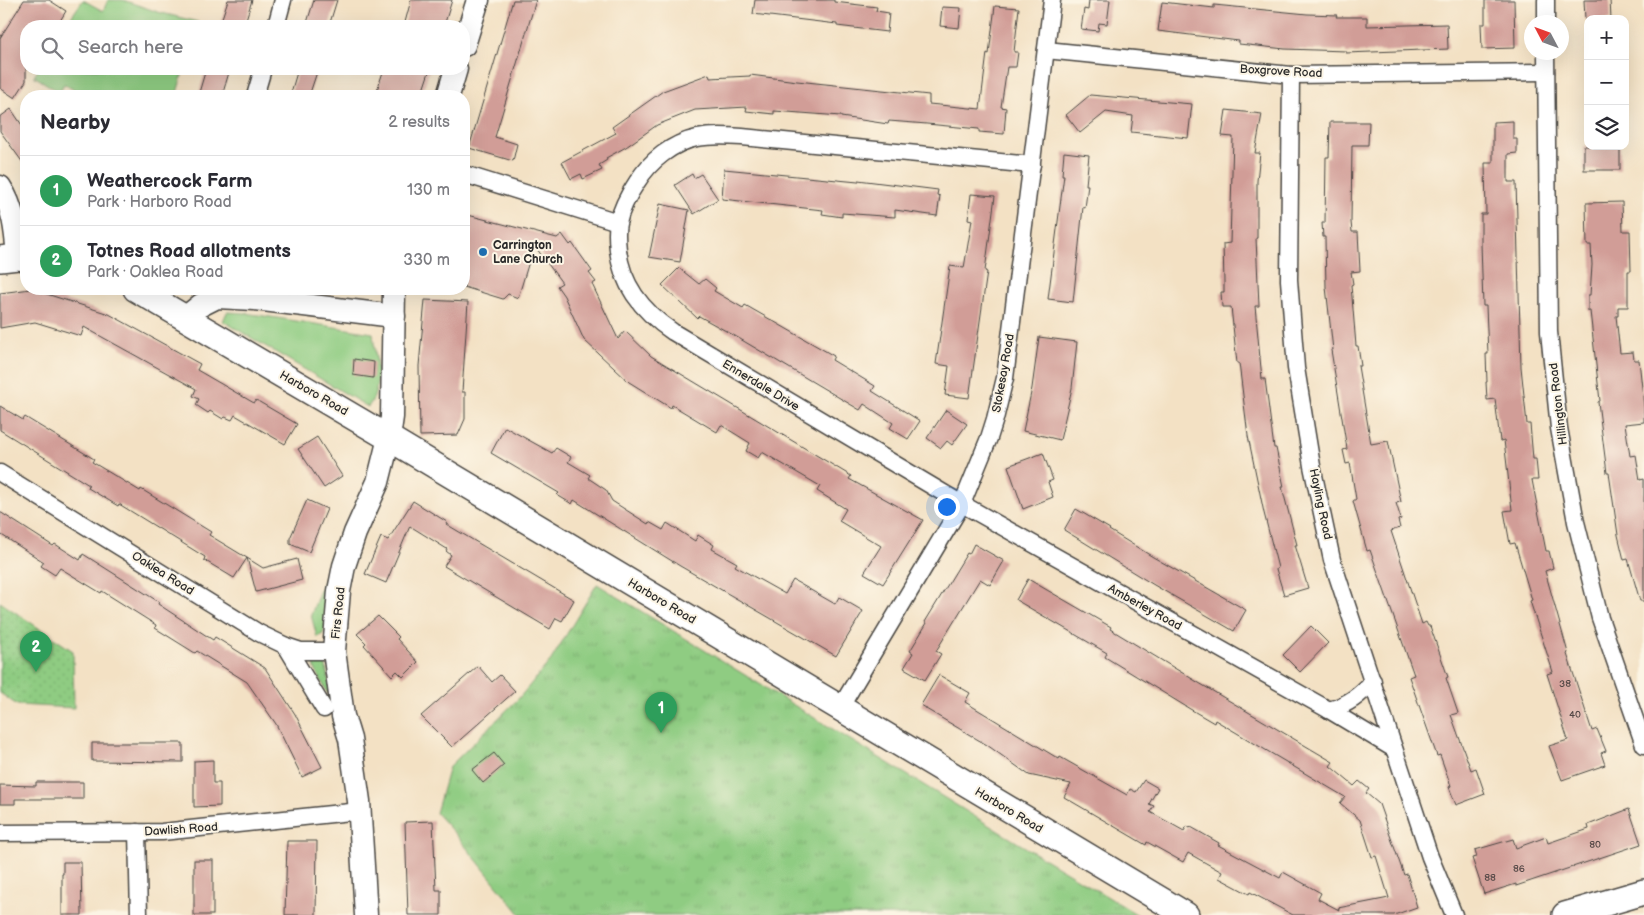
<!DOCTYPE html>
<meta charset="utf-8">
<style>
:root{--surface:#fff;--page:#f2f2f3;--text:#2b2b33;--muted:#7c7c81;--line:#e1e1e2;--accent:#2563eb}
body{margin:0;font-family:"Balsamiq Sans",sans-serif;background:var(--page);color:var(--text)}
.controls{position:absolute;right:15px;top:15px;display:grid;overflow:hidden;border-radius:10px;box-shadow:0 5px 20px #0002}
.controls button{width:45px;height:45px;display:grid;place-items:center;padding:0;border:0;border-bottom:1px solid var(--line);background:var(--surface);color:var(--text);font:25px sans-serif}
.compass{position:absolute;left:1524px;top:15px;width:45px;height:45px;border-radius:50%;background:var(--surface);box-shadow:0 5px 20px #0002;rotate:311deg}
.you{position:absolute;left:946px;top:506px;width:18px;height:18px;margin:-12px;border:4px solid #fff;border-radius:50%;background:#1a73e8;box-shadow:0 0 0 8px #1a73e833}
.badge{display:grid;place-items:center;width:32px;height:32px;border-radius:50%;background:var(--accent);color:#fff;font-size:16px;font-weight:700}
.pin{position:absolute;translate:-50% -41px;filter:drop-shadow(0 1px 2px #0008)}
.pin::after{content:'';position:absolute;top:26px;width:18px;height:15px;background:inherit;clip-path:polygon(0 0,100% 0,50% 100%)}
.list{margin:0;padding:0;list-style:none}
h2{display:flex;justify-content:space-between;align-items:center;height:65px;margin:0;padding:0 20px;font-size:21px}
h2 small{font-size:16px;font-weight:400;color:var(--muted)}
.list li{display:grid;grid-template-columns:32px 1fr auto;gap:15px;align-items:center;box-sizing:border-box;height:70px;padding:0 20px;border-top:1px solid var(--line)}
.list b{display:block;font-size:19px;white-space:nowrap}
.list p{margin:0;font-size:16px;white-space:nowrap;color:var(--muted)}
.list em{font-size:16px;font-style:normal;color:var(--muted)}
.icon{flex:none;width:28px;height:28px;fill:none;stroke:currentColor;stroke-width:2;stroke-linecap:round;stroke-linejoin:round}
.map{position:relative;flex:none;width:1644px;height:915px;overflow:hidden}
.search{position:absolute;background:var(--surface);box-shadow:0 5px 20px #0002;left:20px;top:20px;width:450px;height:55px;display:flex;align-items:center;gap:12px;box-sizing:border-box;padding:0 18px;border-radius:20px;color:var(--muted);font-size:19px}
.panel{position:absolute;background:var(--surface);box-shadow:0 5px 20px #0002;left:20px;top:90px;width:450px;height:205px;border-radius:20px}
.map>svg:first-child{display:block}
.grass{fill:#8fcc82;stroke:#5d7c56}
.park{fill:url(#park-tufts);stroke:#5d7c56}
.garden{fill:url(#garden-dots);stroke:#5d7c56}
.building{fill:#d19d97}
.lines{fill:none;stroke-linecap:round;stroke-linejoin:round}
.street-casing{stroke:#494642;stroke-width:19}
.secondary-casing{stroke:#494642;stroke-width:25}
.primary-casing{stroke:#494642;stroke-width:28}
.street{stroke:#fff;stroke-width:16}
.secondary{stroke:#fff;stroke-width:22}
.primary{stroke:#fff;stroke-width:25}
.poi-dot{fill:#1f6fb2;stroke:#fcf5e5;stroke-width:2}
.labels{text-anchor:middle;stroke-width:4;stroke-linejoin:round;paint-order:stroke}
.number-label{font-size:10px;fill:#544846}
.street-label{font-size:12px;fill:#2b2b2b;stroke:#fcf5e5}
.poi-label{font-size:12px;font-weight:bold;fill:#2b2b2b;stroke:#fcf5e5;text-anchor:start}
</style>
<div class="map">
<svg width="1644" height="915" viewBox="0 0 1644 915">
<defs>
<pattern id="park-tufts" width="24" height="20" patternUnits="userSpaceOnUse" patternTransform="scale(1.25)"><rect width="24" height="20" fill="#8fcc82"/><path d="M3 7l-1-3M5 7V3M7 7l1-3M15 17l-1-3M17 17v-4M19 17l1-3" fill="none" stroke="#7caf70"/></pattern>
<pattern id="garden-dots" width="8" height="8" patternUnits="userSpaceOnUse" patternTransform="scale(1.25)"><rect width="8" height="8" fill="#8fcc82"/><path d="M2 2h.1M6 6h.1" fill="none" stroke="#7caf70" stroke-width="1.8" stroke-linecap="round"/></pattern>
</defs>
<rect width="100%" height="100%" fill="#fcf5e5"/>
<filter id="ink" filterUnits="userSpaceOnUse"><feTurbulence type="fractalNoise" baseFrequency=".02" numOctaves="2"/><feDisplacementMap in="SourceGraphic" scale="10" xChannelSelector="R" yChannelSelector="G"/><feConvolveMatrix kernelMatrix="1 2 1 2 8 2 1 2 1" color-interpolation-filters="sRGB"/></filter>
<filter id="wash" filterUnits="userSpaceOnUse"><feTurbulence type="fractalNoise" baseFrequency=".0096" numOctaves="4" result="noise"/><feDisplacementMap in="SourceGraphic" scale="20" xChannelSelector="R" yChannelSelector="G"/><feGaussianBlur stdDeviation="1.12" result="paint"/><feColorMatrix in="noise" values="0 0 0 0 0 0 0 0 0 0 0 0 0 0 0 0 0 1.4 0 .05"/><feComposite in="paint" operator="in"/></filter>
<g filter="url(#wash)">
<rect width="100%" height="100%" fill="#f3e1c4"/>
<g class="grass">
<polygon points="83,0 103,11 108,0 123,0 158,12 198,22 197,26 65,26"/>
<polygon points="39,69 184,69 176,96 85,96 64,84 59,92 34,76"/>
<path d="M227 312 245 313 373 333C375 357 384 388 368 407L223 321Z"/>
<polygon points="325,576 331,577 326,608 325,628 323,634 317,637 311,615"/>
<polygon points="319,655 325,661 330,688 328,694 315,669 314,659"/>
</g>
<polygon class="park" points="597,584 1000,832 1138,915 521,915 457,836 436,813 449,767 519,698 551,660"/>
<polygon class="garden" points="0,602 73,651 74,708 17,705 0,693"/>
<g id="blocks">
<g class="building">
<polygon points="24,0 49,0 66,11 57,26 26,26 26,81 15,98 0,88 0,38"/>
<polygon points="228,0 252,0 244,26 237,26 221,21"/>
<polygon points="314,0 337,0 329,26 306,26"/>
<polygon points="411,0 452,0 444,26 404,26"/>
<polygon points="513,0 536,0 495,137 517,144 513,161 469,148"/>
<polygon points="755,0 834,0 834,2 877,7 876,11 889,13 887,32 837,26 837,24 753,14"/>
<polygon points="1089,0 1110,0 1107,24 1099,23 1098,31 1081,29 1084,9 1088,10"/>
<polygon points="1485,0 1514,0 1515,48 1482,49 1481,24 1485,24"/>
<polygon points="1584,0 1610,0 1611,19 1585,19"/>
<polygon points="1162,2 1214,8 1214,5 1307,14 1337,15 1336,17 1367,17 1367,26 1447,24 1448,49 1346,53 1346,51 1285,49 1239,44 1239,41 1158,31"/>
<polygon points="995,6 1019,8 1014,52 1018,52 1016,67 1007,67 1001,107 1006,108 1004,134 979,132 979,129 927,124 889,121 888,124 841,117 841,116 774,111 774,114 746,111 747,107 695,110 657,125 626,147 606,158 607,160 599,165 602,170 583,179 581,174 571,179 562,162 616,133 612,127 663,91 709,74 710,78 750,76 750,75 797,81 929,95 929,104 980,109 987,53 989,54"/>
<polygon points="942,7 961,8 959,28 940,26"/>
<polygon points="206,69 230,69 222,96 198,96"/>
<polygon points="298,69 318,69 309,96 290,96"/>
<polygon points="384,69 430,69 421,96 375,96"/>
<polygon points="1090,95 1192,104 1188,138 1131,132 1133,116 1106,112 1080,133 1066,115"/>
<polygon points="11,109 26,131 26,167 0,131 0,117"/>
<polygon points="1226,110 1262,114 1255,153 1260,153 1257,181 1257,238 1256,238 1259,306 1255,306 1262,379 1265,379 1274,448 1276,448 1284,487 1282,487 1297,545 1295,545 1308,588 1284,595 1276,569 1278,568 1264,513 1248,436 1239,363 1237,363 1231,307 1222,307 1221,292 1224,292 1224,282 1223,244 1230,243 1233,137 1222,136"/>
<polygon points="1513,121 1513,139 1517,139 1517,153 1508,154 1508,182 1516,182 1521,367 1527,424 1530,424 1533,459 1536,459 1538,480 1532,480 1546,551 1549,551 1553,568 1545,571 1568,653 1567,654 1592,731 1597,729 1606,751 1601,753 1605,765 1562,780 1549,746 1568,740 1547,674 1553,672 1530,601 1532,600 1515,543 1510,544 1504,511 1512,510 1504,440 1500,441 1495,399 1487,400 1486,382 1487,382 1486,354 1488,354 1486,306 1483,306 1481,243 1481,214 1486,214 1485,163 1493,163 1493,122"/>
<polygon points="1330,122 1369,122 1368,145 1352,145 1351,222 1352,232 1358,232 1360,271 1351,272 1353,284 1351,285 1356,346 1358,346 1361,366 1358,366 1371,444 1388,441 1401,502 1396,503 1401,519 1398,520 1400,528 1391,531 1422,624 1426,622 1428,626 1430,626 1448,677 1446,678 1458,713 1451,715 1471,770 1476,768 1485,794 1456,805 1449,787 1451,786 1440,755 1437,756 1409,677 1414,675 1370,550 1367,551 1353,501 1356,499 1350,463 1346,464 1343,450 1347,449 1331,350 1333,350 1326,287 1325,237 1323,237 1322,223 1325,223 1326,157 1329,157"/>
<rect x="1584" y="146" width="36" height="24"/>
<polygon points="1064,152 1089,155 1086,185 1088,185 1085,208 1083,207 1073,302 1048,299 1064,175 1062,175"/>
<polygon points="724,169 858,182 858,180 938,190 937,195 940,196 937,216 895,210 895,217 842,213 842,217 822,214 823,210 722,199"/>
<polygon points="692,174 694,178 701,174 718,199 694,214 675,185"/>
<polygon points="971,194 995,196 985,271 987,272 969,398 945,395 949,366 936,364 950,266 964,268 972,220 968,219"/>
<polygon points="1622,202 1623,231 1630,231 1631,271 1628,271 1628,307 1618,307 1618,316 1616,316 1620,353 1633,352 1634,360 1639,360 1644,407 1644,422 1625,424 1630,456 1636,455 1640,480 1644,479 1644,601 1640,601 1628,559 1624,560 1618,535 1609,473 1607,473 1598,402 1600,401 1590,311 1588,311 1588,295 1590,295 1592,265 1591,245 1587,245 1586,203"/>
<polygon points="660,204 689,210 680,262 649,257"/>
<polygon points="464,214 557,238 562,234 570,245 572,243 592,271 589,273 596,282 592,284 618,339 625,331 651,356 851,476 849,479 923,520 883,584 864,573 881,546 839,521 846,509 817,491 820,486 762,452 758,458 746,451 750,443 721,425 717,432 672,405 671,408 629,382 584,340 564,296 557,286 562,283 534,245 518,298 508,294 503,299 464,287"/>
<polygon points="679,268 699,284 705,279 716,288 714,291 743,308 745,305 834,356 832,360 875,386 872,391 920,421 908,439 890,428 893,423 864,404 860,410 735,336 699,316 697,318 662,285"/>
<polygon points="31,289 109,314 200,364 197,370 254,403 256,400 297,424 285,444 235,415 232,420 225,417 223,419 210,411 208,413 196,405 199,399 193,396 196,389 84,327 81,336 35,322 0,328 0,293"/>
<polygon points="425,300 468,302 462,392 465,392 465,419 458,435 420,436 419,366"/>
<polygon points="1039,337 1077,342 1072,388 1060,440 1023,431 1032,388"/>
<polygon points="354,359 374,362 373,378 353,375"/>
<polygon points="0,406 23,420 25,417 94,459 92,462 140,491 141,489 172,508 211,532 209,535 247,558 234,578 204,560 205,557 119,504 118,506 88,488 89,485 0,430"/>
<polygon points="946,410 967,424 952,445 947,441 941,448 927,438"/>
<polygon points="505,427 552,453 556,448 571,457 568,462 590,475 588,478 606,490 612,501 648,524 649,522 663,530 667,523 695,541 698,535 714,545 712,549 737,563 735,566 785,594 793,580 835,604 839,597 863,611 836,656 680,566 574,500 572,504 557,495 559,493 491,453"/>
<polygon points="317,437 342,476 324,488 298,449"/>
<polygon points="1043,453 1053,480 1048,482 1053,497 1023,509 1008,466"/>
<polygon points="307,500 327,509 309,552 290,544 290,538"/>
<polygon points="413,501 447,522 446,524 574,600 562,621 556,618 550,629 444,566 451,555 446,551 447,549 410,526 386,583 365,574 381,537 388,540"/>
<polygon points="1076,509 1110,529 1109,530 1153,557 1246,610 1234,631 1154,585 1064,530"/>
<polygon points="0,512 53,546 55,544 80,560 83,554 159,602 158,604 213,640 215,637 265,668 295,714 322,767 302,777 276,724 247,682 197,651 195,653 155,628 156,625 102,591 101,593 60,568 55,575 41,566 44,562 0,534"/>
<polygon points="974,544 1004,561 990,585 980,579 936,651 941,654 925,680 904,668 913,653 910,651 927,623 925,622 967,553 969,554"/>
<polygon points="247,558 263,568 297,559 302,580 256,592"/>
<polygon points="1028,579 1111,627 1110,629 1199,683 1333,762 1330,766 1354,786 1359,781 1369,789 1366,793 1379,804 1404,875 1407,874 1417,907 1394,915 1293,915 1250,892 1249,894 1219,878 1222,872 1188,853 1183,862 1147,842 1146,845 1064,797 1071,784 1029,775 987,745 926,709 926,708 921,705 939,675 970,693 965,702 1059,759 1060,757 1127,795 1130,789 1136,792 1144,780 1158,788 1149,804 1154,806 1150,812 1184,831 1187,826 1190,828 1191,827 1219,843 1218,845 1280,878 1283,872 1321,893 1318,899 1339,910 1338,908 1389,898 1376,856 1372,857 1360,820 1340,803 1345,797 1215,720 1214,723 1190,709 1105,657 1107,653 1016,600"/>
<polygon points="378,616 399,637 397,639 418,662 403,677 397,671 392,676 364,645 366,643 357,634"/>
<polygon points="1311,626 1328,643 1300,672 1283,655"/>
<polygon points="478,666 492,682 500,675 515,691 452,747 421,716"/>
<polygon points="92,743 183,743 183,762 92,761"/>
<polygon points="494,753 504,765 483,783 472,770"/>
<polygon points="213,760 213,783 220,783 220,806 194,807 194,761"/>
<polygon points="36,782 83,782 83,799 15,799 15,804 0,804 0,785 36,786"/>
<polygon points="1629,809 1641,844 1516,886 1516,884 1484,894 1472,858 1477,857 1475,850 1513,839 1516,848 1546,837 1548,843 1589,829 1588,825"/>
<polygon points="433,821 436,890 441,890 441,915 408,915 405,822"/>
<polygon points="287,841 317,841 316,915 285,915"/>
<rect x="194" y="860" width="19" height="55"/>
<polygon points="63,862 81,862 82,915 62,915 62,874 63,874"/>
</g>
</g>
</g>
<g filter="url(#ink)">
<use href="#blocks" fill-opacity="0" stroke="#494642" stroke-width="1"/>
<g class="lines">
<g class="street-casing">
<g id="street">
<polyline points="1546,22 1546,0"/>
<polyline points="276,26 283,0"/>
<polyline points="1046,50 1291,75 1546,72"/>
<polyline points="1546,52 1549,332 1559,428 1576,522 1600,618 1644,745"/>
<polyline points="1291,75 1289,280 1296,368 1312,466 1332,560 1430,857 1454,915"/>
<polyline points="255,96 263,69"/>
<path d="M1032 165 742 137C727 136 712 135 697 138 672 143 650 161 637 182 629 194 621 209 618 223 616 232 617 241 618 250 622 286 643 312 673 332L962 504 1329 710 1394 749"/>
<polyline points="464,174 618,222"/>
<polyline points="0,473 259,633 286,646 301,651 334,651"/>
<polyline points="286,646 324,709"/>
<polyline points="840,708 962,504 989,438 995,419 1005,378 1052,0"/>
<path d="M1329 710C1348 705 1360 695 1373 681"/>
<polyline points="137,832 139,915"/>
<polyline points="0,833 162,832 360,811"/>
</g>
</g>
<g class="secondary-casing">
<g id="secondary">
<polyline points="464,45 478,0"/>
<polyline points="448,96 456,69"/>
<path d="M0 187C14 208 16 232 18 257"/>
<polyline points="185,318 201,305 217,297 255,299 394,316"/>
<polyline points="366,915 359,801 350,739 343,716 334,651 339,591 344,566 355,533 378,482 389,438 392,417 394,289"/>
</g>
</g>
<g class="primary-casing">
<g id="primary">
<polyline points="0,259 18,257 26,258"/>
<polyline points="136,289 389,438 1186,915"/>
<polyline points="1565,915 1644,892"/>
</g>
</g>
<use href="#street" class="street"/>
<use href="#secondary" class="secondary"/>
<use href="#primary" class="primary"/>
</g>
</g>
<circle class="poi-dot" cx="483" cy="252" r="5"/>
<g class="labels">
<g class="number-label">
<text x="1565" y="687">38</text>
<text x="1575" y="718">40</text>
<text x="1595" y="848">80</text>
<text x="1519" y="872">86</text>
<text x="1490" y="881">88</text>
</g>
<g class="street-label">
<text transform="translate(1281 71) rotate(3)" y="4">Boxgrove Road</text>
<text transform="translate(1003 373) rotate(-80)" y="4">Stokesay Road</text>
<text transform="translate(761 385) rotate(31)" y="4">Ennerdale Drive</text>
<text transform="translate(314 393) rotate(30)" y="4">Harboro Road</text>
<text transform="translate(1558 404) rotate(-97)" y="4">Hillington Road</text>
<text transform="translate(1321 504) rotate(78)" y="4">Hayling Road</text>
<text transform="translate(163 573) rotate(32)" y="4">Oaklea Road</text>
<text transform="translate(662 601) rotate(31)" y="4">Harboro Road</text>
<text transform="translate(1145 607) rotate(29)" y="4">Amberley Road</text>
<text transform="translate(338 613) rotate(-84)" y="4">Firs Road</text>
<text transform="translate(1009 810) rotate(31)" y="4">Harboro Road</text>
<text transform="translate(181 829) rotate(-4)" y="4">Dawlish Road</text>
</g>
<g class="poi-label">
<text x="493" y="249">Carrington<tspan x="493" dy="14">Lane Church</tspan></text>
</g>
</g>
</svg>
<div class="controls">
<button>+</button>
<button>−</button>
<button><svg class="icon" aria-label="layers" viewBox="0 0 24 24"><path d="M12 4l9 5-9 5-9-5zM3 14l9 5 9-5"/></svg></button>
</div>
<svg class="compass" viewBox="-18 -18 36 36"><path d="M0-13l5 13h-10z" fill="#e53935"/><path d="M0 13l5-13h-10z" fill="#7c7c81"/></svg>
<div class="you"></div>
<div class="pin badge" style="left:661px;top:733px;background:#2e9e5b">1</div>
<div class="pin badge" style="left:36px;top:672px;background:#2e9e5b">2</div>
<div class="search"><svg class="icon" aria-label="search" viewBox="0 0 24 24"><circle cx="10" cy="10" r="6"/><path d="M15 15l6 6"/></svg>Search here</div>
<section class="panel">
<h2>Nearby<small>2 results</small></h2>
<ul class="list">
<li><span class="badge" style="background:#2e9e5b">1</span><div><b>Weathercock Farm</b><p>Park · Harboro Road</p></div><em>130 m</em></li>
<li><span class="badge" style="background:#2e9e5b">2</span><div><b>Totnes Road allotments</b><p>Park · Oaklea Road</p></div><em>330 m</em></li>
</ul>
</section>
</div>
